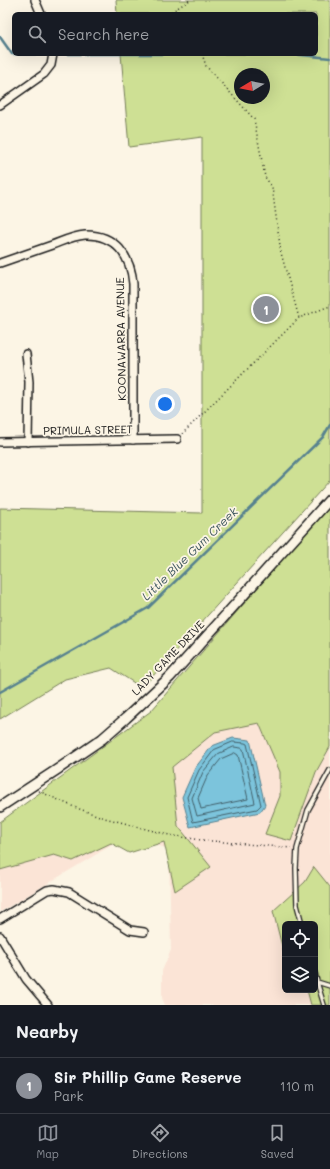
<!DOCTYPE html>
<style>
:root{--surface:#171b24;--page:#242831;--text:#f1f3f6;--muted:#9ea1a6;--line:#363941;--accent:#8c9099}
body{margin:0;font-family:Mali,sans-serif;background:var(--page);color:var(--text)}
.controls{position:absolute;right:12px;bottom:12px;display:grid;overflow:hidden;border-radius:6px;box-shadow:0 4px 16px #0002}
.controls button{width:36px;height:36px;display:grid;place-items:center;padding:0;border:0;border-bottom:1px solid var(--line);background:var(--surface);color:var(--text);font:20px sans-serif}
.compass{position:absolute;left:234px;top:68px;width:36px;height:36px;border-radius:50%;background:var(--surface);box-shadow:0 4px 16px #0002;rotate:260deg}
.you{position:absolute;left:165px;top:404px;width:14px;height:14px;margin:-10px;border:3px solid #fff;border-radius:50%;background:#1a73e8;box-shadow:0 0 0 6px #1a73e833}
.badge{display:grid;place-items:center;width:26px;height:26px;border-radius:50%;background:var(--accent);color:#fff;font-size:13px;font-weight:700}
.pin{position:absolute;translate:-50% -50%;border:2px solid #fff;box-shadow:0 1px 4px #0006}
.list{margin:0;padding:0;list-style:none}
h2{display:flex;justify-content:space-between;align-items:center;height:52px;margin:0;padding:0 16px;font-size:17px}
h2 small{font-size:13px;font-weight:400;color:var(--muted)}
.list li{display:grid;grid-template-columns:26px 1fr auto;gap:12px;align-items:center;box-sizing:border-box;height:56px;padding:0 16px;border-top:1px solid var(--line)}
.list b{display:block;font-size:15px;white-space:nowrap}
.list p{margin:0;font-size:13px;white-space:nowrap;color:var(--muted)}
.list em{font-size:13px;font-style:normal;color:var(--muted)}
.icon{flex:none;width:22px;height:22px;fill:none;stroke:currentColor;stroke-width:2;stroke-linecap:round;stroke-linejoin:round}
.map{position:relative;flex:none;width:330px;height:1005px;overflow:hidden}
.search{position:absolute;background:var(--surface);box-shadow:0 4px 16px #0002;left:12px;right:12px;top:12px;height:44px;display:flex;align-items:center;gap:10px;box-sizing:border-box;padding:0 14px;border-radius:6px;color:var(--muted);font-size:15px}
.sheet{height:108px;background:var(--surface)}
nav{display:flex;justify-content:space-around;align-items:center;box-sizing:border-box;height:56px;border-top:1px solid var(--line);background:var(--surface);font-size:11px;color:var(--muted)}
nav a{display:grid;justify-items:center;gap:2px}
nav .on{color:var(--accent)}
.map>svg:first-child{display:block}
.built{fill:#fbe4d6;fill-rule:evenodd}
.green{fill:#cee094;stroke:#757e58;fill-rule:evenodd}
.water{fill:#7cc4dc;stroke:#56818f}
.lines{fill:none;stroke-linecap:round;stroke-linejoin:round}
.shore{stroke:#425f69;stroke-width:1}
.stream{stroke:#56818f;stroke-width:2.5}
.service-casing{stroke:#1c1c1c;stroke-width:6}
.minor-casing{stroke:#1c1c1c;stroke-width:10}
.secondary-casing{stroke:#1c1c1c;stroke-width:12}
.path{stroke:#1c1c1c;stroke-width:1.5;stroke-dasharray:1 3;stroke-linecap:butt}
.service{stroke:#fcf5e5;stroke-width:3.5}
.minor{stroke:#fcf5e5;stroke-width:7}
.secondary{stroke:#fcf5e5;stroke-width:9}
.labels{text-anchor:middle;stroke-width:3.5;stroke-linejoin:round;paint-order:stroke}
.street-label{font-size:11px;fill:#1c1c1c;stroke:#fcf5e5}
.water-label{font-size:12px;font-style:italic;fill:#3e575f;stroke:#fcf5e5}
</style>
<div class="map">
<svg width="330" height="1005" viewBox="0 0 330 1005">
<rect width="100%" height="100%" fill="#fcf5e5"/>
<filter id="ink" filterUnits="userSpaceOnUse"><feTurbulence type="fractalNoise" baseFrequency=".025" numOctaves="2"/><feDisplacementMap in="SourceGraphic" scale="8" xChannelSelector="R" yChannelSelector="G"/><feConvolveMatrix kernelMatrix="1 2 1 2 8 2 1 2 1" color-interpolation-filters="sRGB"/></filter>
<g filter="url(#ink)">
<path class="built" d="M330 536V1005H165L162 998V971L171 950 169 849 127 836 0 912V824L169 703ZM285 924H315V990H285Z"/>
<g class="green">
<path d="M116 0H330V480L142 688 111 668 65 679 0 719V508L202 513V137L129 147 121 54H316V14H117ZM240 74H264V98H240Z"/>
<polygon points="330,504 330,747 316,772 291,841 265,834 280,796 280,772 259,723 215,732 172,767 178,826 211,867 175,891 164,842 129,853 111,843 73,861 54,855 0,870 0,822 151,711"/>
<polygon points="314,867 330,887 330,1005 311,1005 307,990 315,990 315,924 285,924 285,958 273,911 305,882"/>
</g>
<polygon class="water" points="233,738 250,740 265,805 260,812 190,827 182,797 195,768 212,746"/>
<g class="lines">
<g class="shore">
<polygon points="233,742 245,743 247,744 261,805 257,809 193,822 187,797 199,770 214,750"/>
<polygon points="234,747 241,748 243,749 255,803 197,816 192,798 203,772 218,754"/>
<polygon points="235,753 238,755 248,799 201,809 198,798 208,775 221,759"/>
</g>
<g class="stream">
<polyline points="0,37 12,54 46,54"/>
<polyline points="66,54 164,54"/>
<polyline points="292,54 330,58"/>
<polyline points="0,692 148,608 323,437 330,425"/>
</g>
<g class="service-casing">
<g id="service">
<polyline points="302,924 297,905 296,868 297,849 308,810 330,770"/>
<polyline points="315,973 317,982 330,986"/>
<polyline points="317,982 324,1005"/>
</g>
</g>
<g class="minor-casing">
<g id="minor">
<polyline points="35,0 41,14"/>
<polyline points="0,105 44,74 51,65 53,54"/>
<path d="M0 263C17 257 35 251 52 245 63 241 73 236 85 235 115 234 131 256 133 284V440"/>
<polyline points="26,354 29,382 28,442"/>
<polyline points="0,442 177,439"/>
<polyline points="0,919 47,890 54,889 69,892 130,930 144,932"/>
<polyline points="0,936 26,979 48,1005"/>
</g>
</g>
<g class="secondary-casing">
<polyline id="secondary" points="0,807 58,769 102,739 126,718 170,677 330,499"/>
</g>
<g class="path">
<polyline points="174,14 171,12 190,0"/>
<polyline points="202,54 206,66 254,119 265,177 272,187 281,253 299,318 330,306"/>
<polyline points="182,434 299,318"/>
<polyline points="39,791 74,807 105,818 169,835 201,840 291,848"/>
</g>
<use href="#service" class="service"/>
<use href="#minor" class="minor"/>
<use href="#secondary" class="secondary"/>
</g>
</g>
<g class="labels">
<g class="street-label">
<text transform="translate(121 339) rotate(-91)" y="4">KOONAWARRA AVENUE</text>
<text transform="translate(88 430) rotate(-1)" y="4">PRIMULA STREET</text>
<text transform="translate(168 658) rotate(-46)" y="4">LADY GAME DRIVE</text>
</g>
<g class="water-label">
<text transform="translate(190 554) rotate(-44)" y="4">Little Blue Gum Creek</text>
</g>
</g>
</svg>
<div class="controls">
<button><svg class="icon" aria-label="locate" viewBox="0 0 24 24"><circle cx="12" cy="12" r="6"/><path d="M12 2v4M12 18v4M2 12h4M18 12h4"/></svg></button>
<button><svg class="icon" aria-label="layers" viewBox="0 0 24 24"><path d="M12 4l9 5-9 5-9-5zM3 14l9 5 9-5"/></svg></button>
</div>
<svg class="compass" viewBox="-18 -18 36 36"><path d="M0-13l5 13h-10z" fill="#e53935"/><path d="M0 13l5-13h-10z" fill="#9ea1a6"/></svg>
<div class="you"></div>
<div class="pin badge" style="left:266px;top:309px">1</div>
<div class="search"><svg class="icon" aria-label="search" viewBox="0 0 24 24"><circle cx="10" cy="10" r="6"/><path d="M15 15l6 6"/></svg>Search here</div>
</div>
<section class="sheet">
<h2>Nearby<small></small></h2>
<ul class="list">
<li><span class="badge">1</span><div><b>Sir Phillip Game Reserve</b><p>Park</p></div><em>110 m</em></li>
</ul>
</section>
<nav>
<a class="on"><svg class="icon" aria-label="map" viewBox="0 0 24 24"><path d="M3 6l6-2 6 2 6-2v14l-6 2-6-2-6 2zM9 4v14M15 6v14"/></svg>Map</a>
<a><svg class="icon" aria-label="directions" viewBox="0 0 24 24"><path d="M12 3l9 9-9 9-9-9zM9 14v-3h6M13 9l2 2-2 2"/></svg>Directions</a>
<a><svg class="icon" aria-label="saved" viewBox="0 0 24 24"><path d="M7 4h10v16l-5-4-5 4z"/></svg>Saved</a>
</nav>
